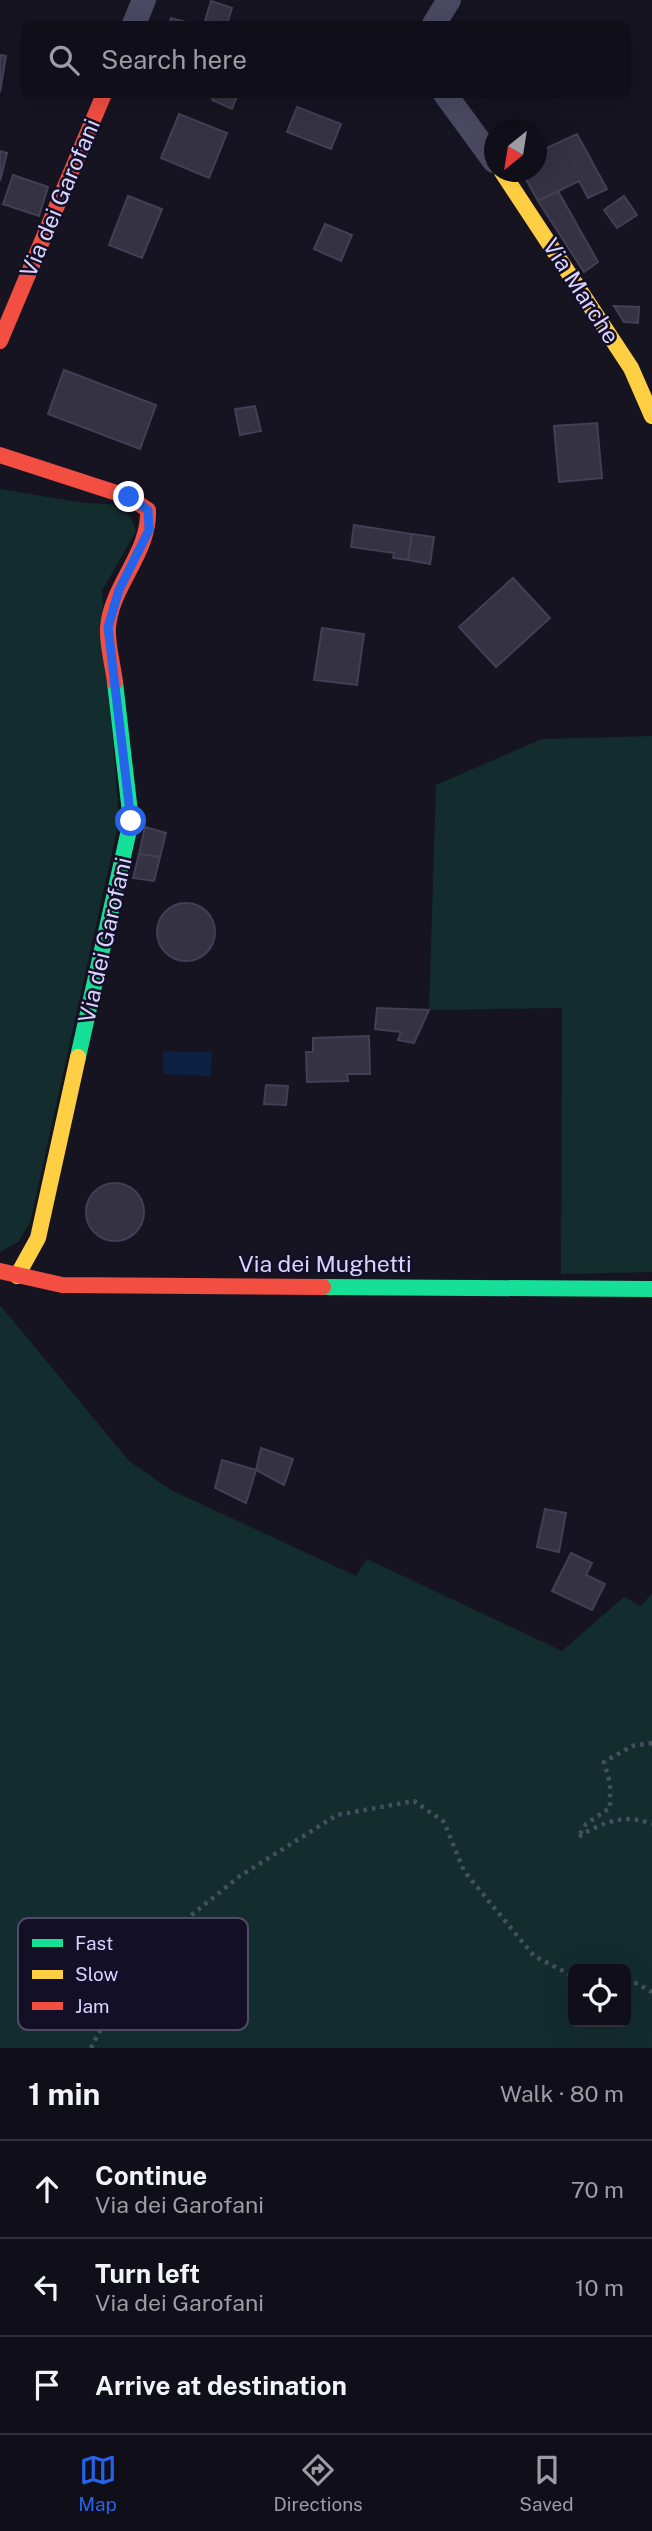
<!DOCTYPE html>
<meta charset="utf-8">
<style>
:root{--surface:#100f19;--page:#1e1d26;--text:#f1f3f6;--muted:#9c9ca2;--line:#302f38;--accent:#2563eb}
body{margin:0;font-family:"Public Sans",sans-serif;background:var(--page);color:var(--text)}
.controls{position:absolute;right:21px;bottom:21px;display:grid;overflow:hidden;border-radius:10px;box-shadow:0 7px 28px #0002}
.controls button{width:63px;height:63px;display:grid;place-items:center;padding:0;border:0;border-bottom:2px solid var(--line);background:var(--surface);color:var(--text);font:35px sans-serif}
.compass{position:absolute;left:484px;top:119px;width:63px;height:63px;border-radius:50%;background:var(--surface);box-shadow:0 7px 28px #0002;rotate:210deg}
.stop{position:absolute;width:21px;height:21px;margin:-16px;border:5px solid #2563eb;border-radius:50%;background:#fff}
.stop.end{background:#2563eb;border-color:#fff;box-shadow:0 2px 7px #0008}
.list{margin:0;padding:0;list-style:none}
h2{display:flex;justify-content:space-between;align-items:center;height:91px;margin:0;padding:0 28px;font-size:30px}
h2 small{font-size:23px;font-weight:400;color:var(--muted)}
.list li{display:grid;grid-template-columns:46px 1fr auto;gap:21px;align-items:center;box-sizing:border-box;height:98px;padding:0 28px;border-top:2px solid var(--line)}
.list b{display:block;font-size:26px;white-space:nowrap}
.list p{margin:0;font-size:23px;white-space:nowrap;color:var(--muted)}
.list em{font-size:23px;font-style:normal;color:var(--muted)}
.icon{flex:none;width:38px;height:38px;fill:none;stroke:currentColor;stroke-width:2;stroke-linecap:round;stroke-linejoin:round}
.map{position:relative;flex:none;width:652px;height:2048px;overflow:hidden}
.search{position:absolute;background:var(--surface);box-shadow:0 7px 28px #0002;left:21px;right:21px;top:21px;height:77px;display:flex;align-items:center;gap:18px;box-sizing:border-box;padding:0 24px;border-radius:10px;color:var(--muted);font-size:26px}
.sheet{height:385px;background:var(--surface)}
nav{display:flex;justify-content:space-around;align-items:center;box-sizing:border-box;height:98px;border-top:2px solid var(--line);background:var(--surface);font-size:19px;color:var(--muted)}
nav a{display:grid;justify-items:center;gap:4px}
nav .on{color:var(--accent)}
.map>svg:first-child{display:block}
.green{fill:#132c2d;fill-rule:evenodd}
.water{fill:#0d2144}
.building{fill:#343243;stroke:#433f54;stroke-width:2}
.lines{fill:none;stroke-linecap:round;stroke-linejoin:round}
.path{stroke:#44505f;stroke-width:4.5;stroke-dasharray:3.5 5;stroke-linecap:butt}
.street{stroke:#4a4962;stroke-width:24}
.fast{stroke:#16e098;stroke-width:16}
.slow{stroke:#ffcf43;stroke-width:16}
.jam{stroke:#f24e42;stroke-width:16}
.route{stroke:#2563eb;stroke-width:9}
.labels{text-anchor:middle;stroke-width:5;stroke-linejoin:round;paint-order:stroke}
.street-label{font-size:23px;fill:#d9d4ff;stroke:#130f26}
.key{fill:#130f26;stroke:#4e4a67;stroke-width:2}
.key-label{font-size:19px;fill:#d9d4ff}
</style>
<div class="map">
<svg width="652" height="2048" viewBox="0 0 652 2048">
<rect width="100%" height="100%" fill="#161421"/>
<g class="green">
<polygon points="0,489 84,503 110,504 130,515 136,531 102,591 119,821 30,1223 18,1242 0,1252"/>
<polygon points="652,736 652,1272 561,1274 562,1008 429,1010 436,785 542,739"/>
<path d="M0 1305 129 1461 171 1490 356 1576 367 1559 562 1651 624 1597 641 1606 652 1593V2048H0ZM626 1969V2022H573V1969Z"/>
</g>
<polygon class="water" points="163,1051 212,1052 211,1076 163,1074"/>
<g class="building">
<polygon points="211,1 232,8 227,24 205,21"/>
<polygon points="171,18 193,24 169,24"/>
<polygon points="0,55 6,56 0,92"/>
<polygon points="214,94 238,94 232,109 212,100"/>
<polygon points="297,107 341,124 331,149 287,132"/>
<polygon points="179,114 227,133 209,178 161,158"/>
<polygon points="577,134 607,189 588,198 579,181 538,201 522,172 536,172 536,153"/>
<polygon points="0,151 7,153 0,181"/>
<polygon points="13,175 48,187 39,216 3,204"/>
<polygon points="558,191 598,262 584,272 538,201"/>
<polygon points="128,196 162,209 142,258 109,245"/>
<polygon points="624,196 637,215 617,228 604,210"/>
<polygon points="325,224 352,235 341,261 314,249"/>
<polygon points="614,306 639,307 638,323 624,322"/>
<polygon points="64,370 156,405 140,449 48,414"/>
<polygon points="255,406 261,431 240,435 235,409"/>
<polygon points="597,423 602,478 559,482 554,426"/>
<polygon points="354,525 412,534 408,560 393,558 394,553 351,547"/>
<polygon points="412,534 434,537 430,564 408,560"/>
<polygon points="513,578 550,618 496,667 459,627"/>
<polygon points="322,628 364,634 357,685 314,680"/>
<polygon points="145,827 166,833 160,857 139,854"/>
<polygon points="139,854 160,857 154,881 133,878"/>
<circle cx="186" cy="932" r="29"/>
<polygon points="377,1008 429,1010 414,1043 398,1040 401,1032 375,1029"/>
<polygon points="369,1036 370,1074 347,1074 348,1081 307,1082 306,1052 313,1052 313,1038"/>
<polygon points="266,1085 288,1086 286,1105 264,1104"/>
<circle cx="115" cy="1212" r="29"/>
<polygon points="261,1448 293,1459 284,1485 256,1470"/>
<polygon points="222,1460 256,1470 246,1503 215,1488"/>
<polygon points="545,1509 566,1513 559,1552 537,1547"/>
<polygon points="571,1553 592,1563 586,1575 605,1584 592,1610 552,1591"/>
</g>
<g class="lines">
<g class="path">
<path d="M652 1743 632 1746 604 1762 610 1783V1808L586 1824 578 1837C604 1822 623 1813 652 1824"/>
<polyline points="626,1982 634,1982 652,1992"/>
<polyline points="91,2048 137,1959 240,1876 337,1815 414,1801 444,1822 464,1871 534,1956 573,1976"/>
</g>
<g class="street">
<polyline points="134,24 144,0"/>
<polyline points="434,24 449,0"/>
<polyline points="445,94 494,161"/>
</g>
<g class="fast">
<polyline points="78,1057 131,821 115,682"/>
<polyline points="323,1287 652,1289"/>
</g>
<g class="slow">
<polyline points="502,172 631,368 652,416"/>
<polyline points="17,1276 38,1238 78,1057"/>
</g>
<g class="jam">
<polyline points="0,341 104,94"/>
<path d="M0 455 129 497 148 510C150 553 111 585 108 628 107 645 113 665 115 682"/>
<polyline points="0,1271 62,1285 323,1287"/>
</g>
</g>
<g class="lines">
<polyline class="route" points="129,497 148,510 149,530 119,590 108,627 131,821"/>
</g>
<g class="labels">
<g class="street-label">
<text transform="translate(60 198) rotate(-67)" y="8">Via dei Garofani</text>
<text transform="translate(581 291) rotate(57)" y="8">Via Marche</text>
<text transform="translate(105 940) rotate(-77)" y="8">Via dei Garofani</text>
<text x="325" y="1272">Via dei Mughetti</text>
</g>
</g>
<rect x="18" y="1918" width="230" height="112" rx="10" class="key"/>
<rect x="32" y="1939" width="31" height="8" fill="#16e098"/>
<rect x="32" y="1970" width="31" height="9" fill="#ffcf43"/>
<rect x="32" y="2002" width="31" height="8" fill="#f24e42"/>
<g class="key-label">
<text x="75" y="1950">Fast</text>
<text x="75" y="1981">Slow</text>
<text x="75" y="2013">Jam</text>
</g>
</svg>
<div class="controls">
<button><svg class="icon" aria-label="locate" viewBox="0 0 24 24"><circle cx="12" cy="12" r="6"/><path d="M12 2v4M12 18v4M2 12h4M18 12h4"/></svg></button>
</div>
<svg class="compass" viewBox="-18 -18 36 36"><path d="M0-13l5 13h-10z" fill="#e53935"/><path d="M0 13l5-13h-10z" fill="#9c9ca2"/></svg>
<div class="stop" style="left:131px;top:821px"></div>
<div class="stop end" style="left:129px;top:497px"></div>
<div class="search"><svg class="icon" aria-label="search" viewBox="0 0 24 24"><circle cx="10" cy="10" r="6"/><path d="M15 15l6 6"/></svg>Search here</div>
</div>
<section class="sheet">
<h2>1 min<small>Walk · 80 m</small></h2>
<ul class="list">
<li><svg class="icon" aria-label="ahead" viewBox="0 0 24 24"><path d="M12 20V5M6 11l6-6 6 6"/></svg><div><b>Continue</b><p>Via dei Garofani</p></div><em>70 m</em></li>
<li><svg class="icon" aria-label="left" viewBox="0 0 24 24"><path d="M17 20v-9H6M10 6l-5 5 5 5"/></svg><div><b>Turn left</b><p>Via dei Garofani</p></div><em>10 m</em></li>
<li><svg class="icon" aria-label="arrive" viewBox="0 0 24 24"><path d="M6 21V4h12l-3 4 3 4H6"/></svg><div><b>Arrive at destination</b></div></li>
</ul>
</section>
<nav>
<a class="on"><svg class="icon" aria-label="map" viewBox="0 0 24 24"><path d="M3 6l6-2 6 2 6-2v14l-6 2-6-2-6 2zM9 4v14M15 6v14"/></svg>Map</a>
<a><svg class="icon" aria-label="directions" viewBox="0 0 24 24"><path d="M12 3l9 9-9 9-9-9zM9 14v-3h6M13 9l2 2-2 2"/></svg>Directions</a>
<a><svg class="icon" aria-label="saved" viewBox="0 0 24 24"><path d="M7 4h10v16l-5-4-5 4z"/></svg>Saved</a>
</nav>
